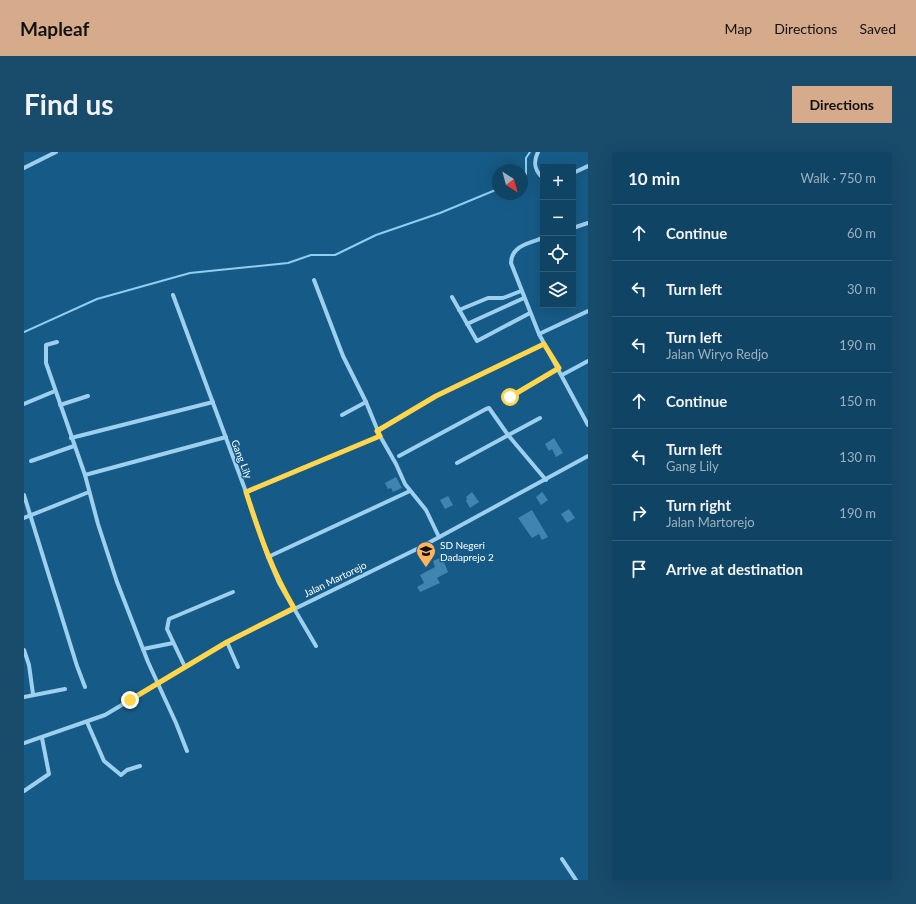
<!DOCTYPE html>
<meta charset="utf-8">
<style>
:root{--surface:#104465;--page:#194b6b;--text:#f1f3f6;--muted:#9cb0bf;--line:#305c79;--accent:#d6ab8b}
body{margin:0;font-family:Lato,sans-serif;background:var(--page);color:var(--text)}
.controls{position:absolute;right:12px;top:12px;display:grid;overflow:hidden;border-radius:0px;box-shadow:0 4px 16px #0002}
.controls button{width:36px;height:36px;display:grid;place-items:center;padding:0;border:0;border-bottom:1px solid var(--line);background:var(--surface);color:var(--text);font:20px sans-serif}
.compass{position:absolute;left:468px;top:12px;width:36px;height:36px;border-radius:50%;background:var(--surface);box-shadow:0 4px 16px #0002;rotate:144deg}
.stop{position:absolute;width:12px;height:12px;margin:-9px;border:3px solid #ffd54a;border-radius:50%;background:#fff}
.stop.end{background:#ffd54a;border-color:#fff;box-shadow:0 1px 4px #0008}
.list{margin:0;padding:0;list-style:none}
h2{display:flex;justify-content:space-between;align-items:center;height:52px;margin:0;padding:0 16px;font-size:17px}
h2 small{font-size:13px;font-weight:400;color:var(--muted)}
.list li{display:grid;grid-template-columns:26px 1fr auto;gap:12px;align-items:center;box-sizing:border-box;height:56px;padding:0 16px;border-top:1px solid var(--line)}
.list b{display:block;font-size:15px;white-space:nowrap}
.list p{margin:0;font-size:13px;white-space:nowrap;color:var(--muted)}
.list em{font-size:13px;font-style:normal;color:var(--muted)}
.icon{flex:none;width:22px;height:22px;fill:none;stroke:currentColor;stroke-width:2;stroke-linecap:round;stroke-linejoin:round}
.map{position:relative;flex:none;width:564px;height:728px;overflow:hidden;border-radius:0px}
header{display:flex;align-items:center;gap:24px;box-sizing:border-box;height:56px;padding:0 20px;background:var(--accent);color:#111}
header strong{font-size:19px}
nav{display:flex;gap:22px;margin-inline-start:auto;font-size:14px}
.intro{display:flex;align-items:center;justify-content:space-between;box-sizing:border-box;height:96px;padding:0 24px}
h1{margin:0;font-size:28px}
.button{padding:10px 18px;border-radius:0px;background:var(--accent);color:#111;font-size:14px;font-weight:700}
main{display:flex;gap:24px;padding:0 24px}
aside{flex:1;background:var(--surface);border-radius:0px;box-shadow:0 4px 16px #0002}
.map>svg:first-child{display:block}
.lines{fill:none;stroke-linecap:round;stroke-linejoin:round}
.stream{stroke:#8fcdf1;stroke-width:2}
.building{fill:#3e86b1}
.minor{stroke:#9dcfee;stroke-width:4}
.route{stroke:#ffd54a;stroke-width:5}
.labels{text-anchor:middle;stroke-width:3;stroke-linejoin:round;paint-order:stroke}
.street-label{font-size:10px;fill:#fff;stroke:#165b87}
.poi-label{font-size:10px;fill:#fff;stroke:#165b87;text-anchor:start}
</style>
<header>
<strong>Mapleaf</strong>
<nav><a>Map</a><a>Directions</a><a>Saved</a></nav>
</header>
<div class="intro"><h1>Find us</h1><a class="button">Directions</a></div>
<main>
<div class="map">
<svg width="564" height="728" viewBox="0 0 564 728">
<rect width="100%" height="100%" fill="#165b87"/>
<g class="lines">
<g class="stream">
<polyline points="498,27 502,23 502,6 506,0"/>
<polyline points="0,180 73,147 166,121 264,111 287,103 311,103 352,83 416,61 474,37"/>
</g>
</g>
<g class="building">
<polygon points="530,286 539,301 532,305 528,297 525,299 521,292"/>
<polygon points="372,325 378,336 369,340 367,336 364,337 361,331"/>
<polygon points="448,340 455,350 446,356 442,349 443,347 442,345"/>
<polygon points="518,340 524,348 517,353 512,345"/>
<polygon points="424,344 429,353 421,357 416,348"/>
<polygon points="545,357 551,366 543,371 537,362"/>
<polygon points="508,358 524,385 518,388 515,382 508,386 494,366"/>
<polygon points="418,405 424,420 413,426 416,431 396,440 393,435 400,431 396,423 411,415 409,409"/>
</g>
<g class="lines">
<g class="minor">
<path d="M514 0C509 10 510 18 519 26"/>
<polyline points="0,16 32,0"/>
<polyline points="549,21 564,14"/>
<polyline points="549,76 564,71"/>
<path d="M519 86C505 91 487 94 487 111L515 182 564 273"/>
<polyline points="290,128 319,204 342,250 356,284 372,312 381,332 402,358 415,385"/>
<polyline points="149,143 222,340 244,405 255,431 292,494"/>
<polyline points="428,145 453,189 506,161"/>
<polyline points="435,158 464,146 479,146 497,139"/>
<polyline points="443,172 500,146"/>
<polyline points="515,182 564,159"/>
<polyline points="33,190 22,193 22,211 61,323 74,372 93,430 124,510 152,571 163,599"/>
<polyline points="538,223 564,209"/>
<polyline points="486,245 535,216"/>
<polyline points="0,252 31,239"/>
<polyline points="36,253 64,244"/>
<polyline points="318,263 342,250"/>
<polyline points="353,279 412,244 520,192"/>
<polyline points="47,286 189,250"/>
<polyline points="375,304 462,257 465,256 484,283 522,328"/>
<polyline points="7,309 50,294"/>
<polyline points="433,311 516,266"/>
<polyline points="61,323 202,285"/>
<polyline points="222,340 356,284"/>
<polyline points="0,343 53,514 61,535"/>
<polyline points="0,366 65,340"/>
<polyline points="244,405 386,339"/>
<polyline points="203,490 214,515"/>
<polyline points="119,497 149,491"/>
<polyline points="0,498 5,513 9,542"/>
<polyline points="161,515 143,477 145,467 209,440"/>
<polyline points="0,545 41,537"/>
<polyline points="63,570 80,609 97,623 103,618 116,614"/>
<polyline points="0,591 81,563 203,490 397,395 564,304"/>
<polyline points="0,639 25,622 18,586"/>
<polyline points="538,707 552,728"/>
</g>
</g>
<g class="lines">
<path class="route" d="M106 548 203 490 270 456C248 419 235 381 222 340L356 284 353 279 412 244 520 192 535 216 486 245"/>
</g>
<defs>
<g id="school-pin" transform="scale(1)"><path d="M0 17L-7.5 6A9.5 9.5 0 1 1 7.5 6Z" fill="#ffb35a" stroke="#165b87"/><path d="M0-5L7-2L0 1L-7-2ZM-4 1L0 2.5L4 1V4Q0 6-4 4Z" fill="#111"/></g>
</defs>
<g fill-rule="evenodd">
<use href="#school-pin" x="402" y="399"/>
</g>
<g class="labels">
<g class="street-label">
<text transform="translate(218 307) rotate(69)" y="4">Gang Lily</text>
<text transform="translate(311 427) rotate(-26)" y="4">Jalan Martorejo</text>
</g>
<g class="poi-label">
<text x="416" y="397">SD Negeri<tspan x="416" dy="12">Dadaprejo 2</tspan></text>
</g>
</g>
</svg>
<div class="controls">
<button>+</button>
<button>−</button>
<button><svg class="icon" aria-label="locate" viewBox="0 0 24 24"><circle cx="12" cy="12" r="6"/><path d="M12 2v4M12 18v4M2 12h4M18 12h4"/></svg></button>
<button><svg class="icon" aria-label="layers" viewBox="0 0 24 24"><path d="M12 4l9 5-9 5-9-5zM3 14l9 5 9-5"/></svg></button>
</div>
<svg class="compass" viewBox="-18 -18 36 36"><path d="M0-13l5 13h-10z" fill="#e53935"/><path d="M0 13l5-13h-10z" fill="#9cb0bf"/></svg>
<div class="stop" style="left:486px;top:245px"></div>
<div class="stop end" style="left:106px;top:548px"></div>
</div>
<aside>
<h2>10 min<small>Walk · 750 m</small></h2>
<ul class="list">
<li><svg class="icon" aria-label="ahead" viewBox="0 0 24 24"><path d="M12 20V5M6 11l6-6 6 6"/></svg><div><b>Continue</b></div><em>60 m</em></li>
<li><svg class="icon" aria-label="left" viewBox="0 0 24 24"><path d="M17 20v-9H6M10 6l-5 5 5 5"/></svg><div><b>Turn left</b></div><em>30 m</em></li>
<li><svg class="icon" aria-label="left" viewBox="0 0 24 24"><path d="M17 20v-9H6M10 6l-5 5 5 5"/></svg><div><b>Turn left</b><p>Jalan Wiryo Redjo</p></div><em>190 m</em></li>
<li><svg class="icon" aria-label="ahead" viewBox="0 0 24 24"><path d="M12 20V5M6 11l6-6 6 6"/></svg><div><b>Continue</b></div><em>150 m</em></li>
<li><svg class="icon" aria-label="left" viewBox="0 0 24 24"><path d="M17 20v-9H6M10 6l-5 5 5 5"/></svg><div><b>Turn left</b><p>Gang Lily</p></div><em>130 m</em></li>
<li><svg class="icon" aria-label="right" viewBox="0 0 24 24"><path d="M7 20v-9h11M14 6l5 5-5 5"/></svg><div><b>Turn right</b><p>Jalan Martorejo</p></div><em>190 m</em></li>
<li><svg class="icon" aria-label="arrive" viewBox="0 0 24 24"><path d="M6 21V4h12l-3 4 3 4H6"/></svg><div><b>Arrive at destination</b></div></li>
</ul>
</aside>
</main>
